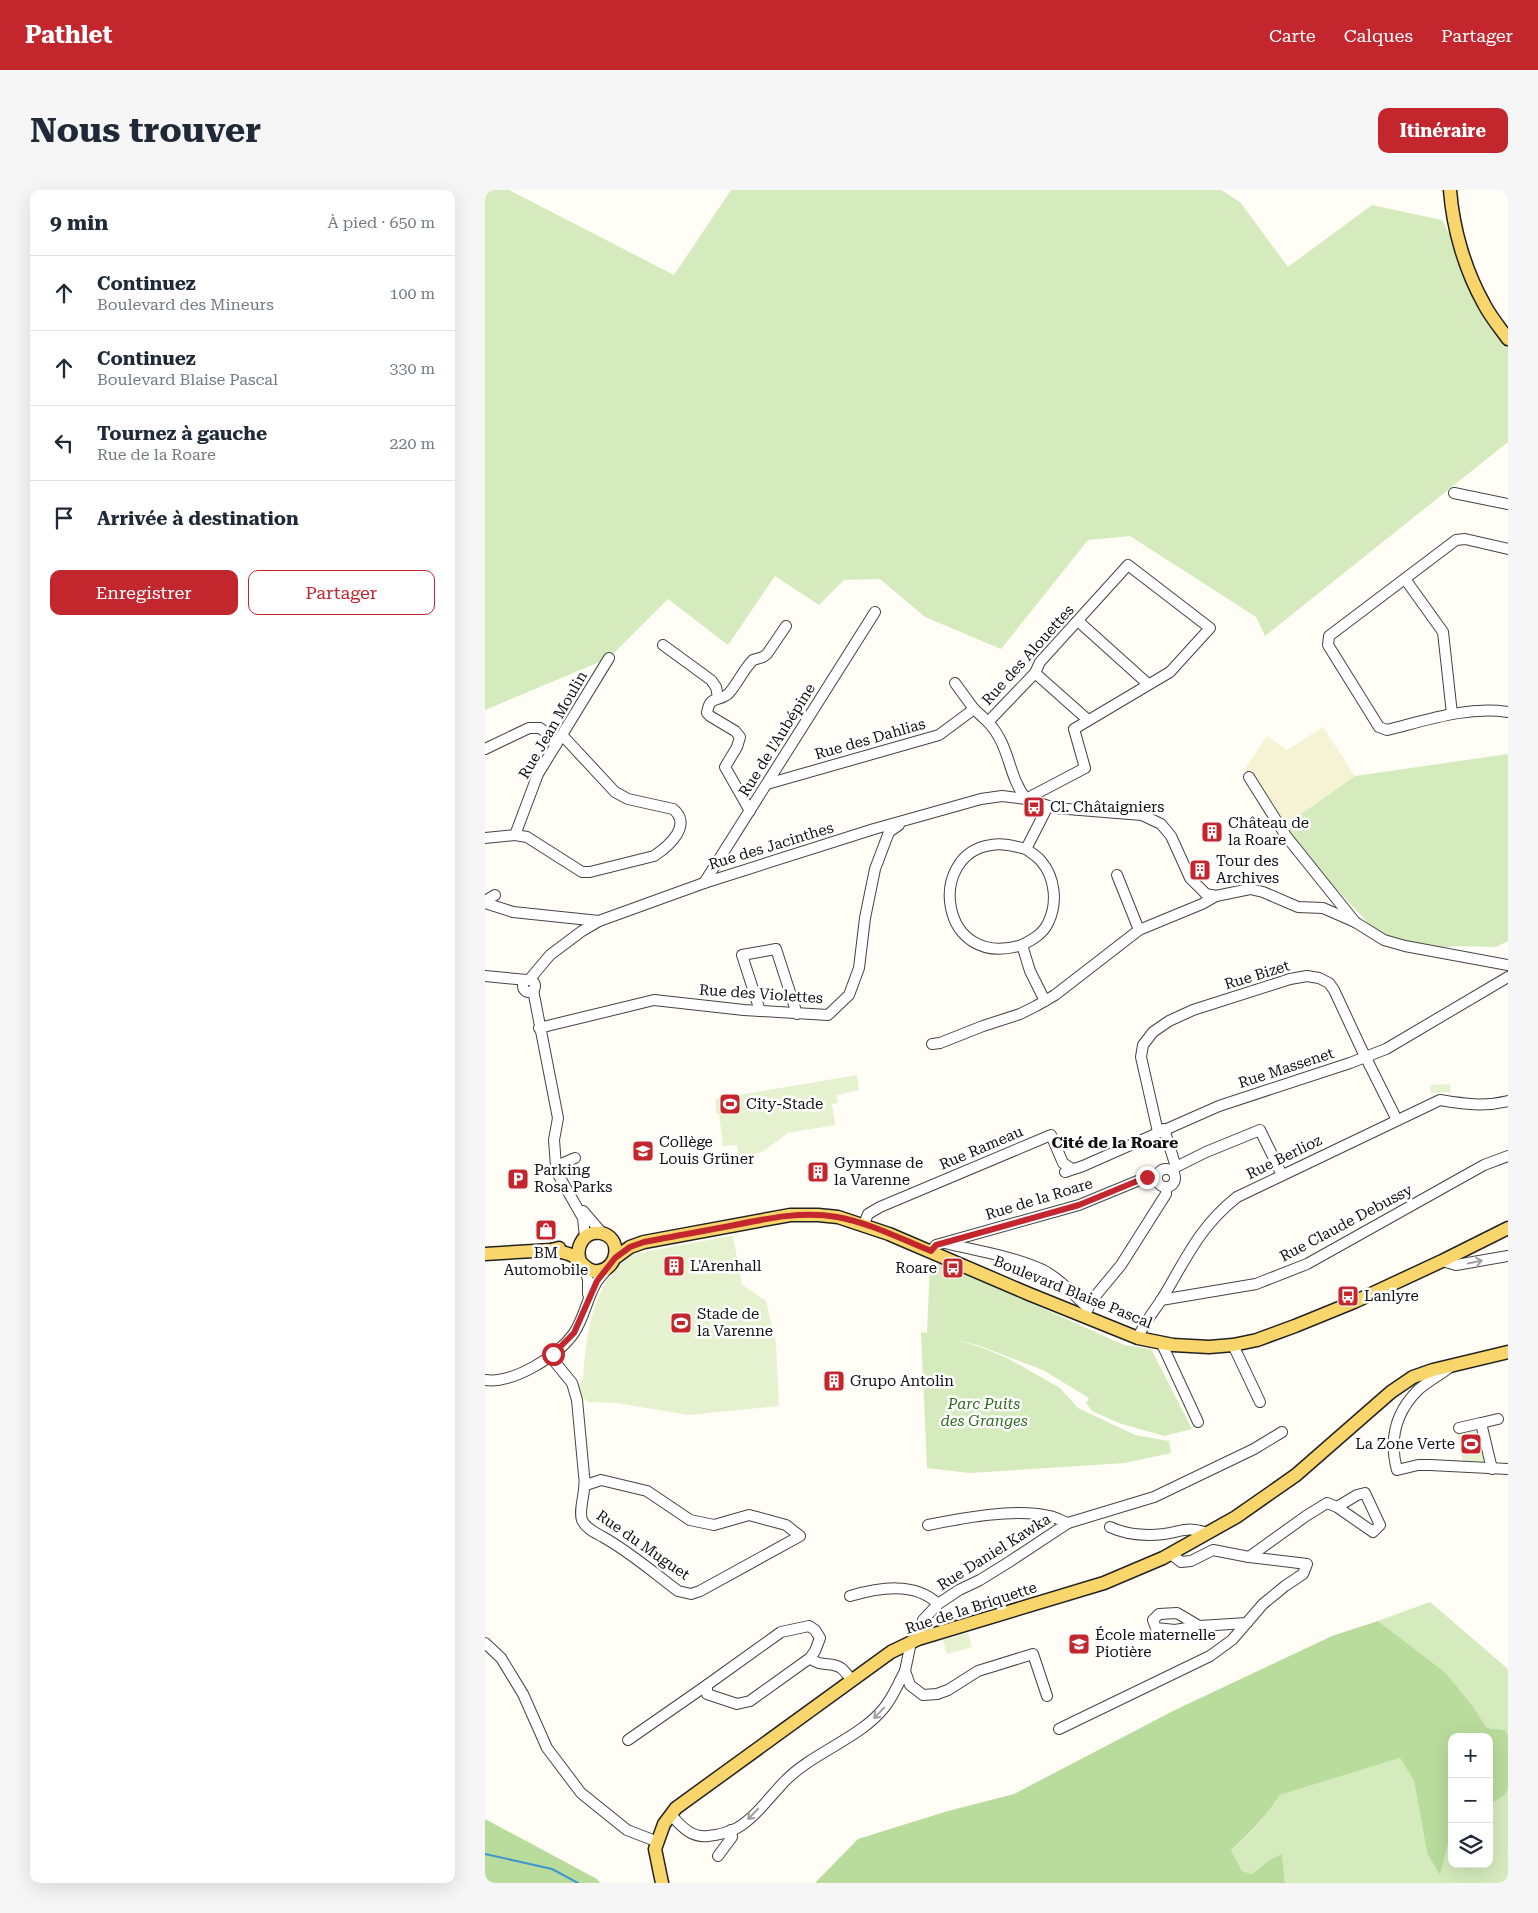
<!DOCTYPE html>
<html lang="fr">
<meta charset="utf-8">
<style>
:root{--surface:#fff;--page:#f6f6f7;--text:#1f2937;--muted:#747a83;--line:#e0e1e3;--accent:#c4262e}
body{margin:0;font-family:"Roboto Serif",serif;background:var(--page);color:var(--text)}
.controls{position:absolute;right:15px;bottom:15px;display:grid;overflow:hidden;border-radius:10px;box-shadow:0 5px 20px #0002}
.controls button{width:45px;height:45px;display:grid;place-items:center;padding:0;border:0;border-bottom:1px solid var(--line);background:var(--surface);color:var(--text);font:25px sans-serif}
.stop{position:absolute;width:15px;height:15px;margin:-11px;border:4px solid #c4262e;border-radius:50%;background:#fff}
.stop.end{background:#c4262e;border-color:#fff;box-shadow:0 1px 5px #0008}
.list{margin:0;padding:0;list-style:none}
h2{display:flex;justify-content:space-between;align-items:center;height:65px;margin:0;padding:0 20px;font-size:21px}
h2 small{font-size:16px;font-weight:400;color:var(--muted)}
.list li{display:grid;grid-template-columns:32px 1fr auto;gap:15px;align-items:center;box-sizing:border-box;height:75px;padding:0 20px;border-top:1px solid var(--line)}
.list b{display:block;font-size:19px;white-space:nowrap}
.list p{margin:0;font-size:16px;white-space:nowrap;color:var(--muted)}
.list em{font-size:16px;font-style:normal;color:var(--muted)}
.actions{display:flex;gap:10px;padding:15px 20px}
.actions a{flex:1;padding:11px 0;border:1px solid var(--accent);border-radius:10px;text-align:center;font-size:18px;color:var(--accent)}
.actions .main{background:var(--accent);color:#fff}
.icon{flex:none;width:28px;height:28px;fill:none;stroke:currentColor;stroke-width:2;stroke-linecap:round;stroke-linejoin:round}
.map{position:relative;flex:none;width:1023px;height:1693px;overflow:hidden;border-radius:10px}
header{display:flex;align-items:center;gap:30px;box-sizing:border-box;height:70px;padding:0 25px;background:var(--accent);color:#fff}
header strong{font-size:24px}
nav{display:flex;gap:28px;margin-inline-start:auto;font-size:18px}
.intro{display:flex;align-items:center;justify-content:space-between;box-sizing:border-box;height:120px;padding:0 30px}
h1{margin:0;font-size:35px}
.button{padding:12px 22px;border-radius:10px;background:var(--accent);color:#fff;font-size:18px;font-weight:700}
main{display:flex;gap:30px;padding:0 30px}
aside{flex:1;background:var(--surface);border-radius:10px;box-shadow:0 5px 20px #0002}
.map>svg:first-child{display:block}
.farmland{fill:#f6f3d4}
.green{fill:#d5ebbd}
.forest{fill:#b9dc9c}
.pitch{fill:#e6f2cf}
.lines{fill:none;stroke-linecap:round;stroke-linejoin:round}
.stream{stroke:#3f96cf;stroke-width:2}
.minor-casing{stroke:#444;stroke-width:12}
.major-casing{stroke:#222;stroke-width:15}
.minor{stroke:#fff;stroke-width:10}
.major{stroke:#f9d66b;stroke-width:12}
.oneway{stroke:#a0a0a0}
.route{stroke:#c4262e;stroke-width:6}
.labels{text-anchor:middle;stroke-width:5;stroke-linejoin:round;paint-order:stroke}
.street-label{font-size:15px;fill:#111;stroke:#fff}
.poi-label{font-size:15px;fill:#111;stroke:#fff;text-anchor:start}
.park-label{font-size:15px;font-style:italic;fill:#2f6b1f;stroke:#fff}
.neighbourhood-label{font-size:16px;font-weight:bold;fill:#111;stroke:#fff}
</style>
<header>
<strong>Pathlet</strong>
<nav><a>Carte</a><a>Calques</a><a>Partager</a></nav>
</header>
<div class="intro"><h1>Nous trouver</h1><a class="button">Itinéraire</a></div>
<main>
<aside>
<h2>9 min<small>À pied · 650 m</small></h2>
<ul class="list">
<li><svg class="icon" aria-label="ahead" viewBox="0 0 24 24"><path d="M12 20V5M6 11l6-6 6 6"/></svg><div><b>Continuez</b><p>Boulevard des Mineurs</p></div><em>100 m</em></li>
<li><svg class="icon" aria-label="ahead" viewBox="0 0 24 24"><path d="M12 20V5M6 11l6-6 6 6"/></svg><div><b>Continuez</b><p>Boulevard Blaise Pascal</p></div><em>330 m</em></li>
<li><svg class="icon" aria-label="left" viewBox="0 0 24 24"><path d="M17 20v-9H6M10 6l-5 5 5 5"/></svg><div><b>Tournez à gauche</b><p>Rue de la Roare</p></div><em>220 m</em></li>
<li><svg class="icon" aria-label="arrive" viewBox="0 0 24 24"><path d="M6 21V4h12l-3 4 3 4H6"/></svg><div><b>Arrivée à destination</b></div></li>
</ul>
<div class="actions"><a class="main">Enregistrer</a><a>Partager</a></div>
</aside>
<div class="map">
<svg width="1023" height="1693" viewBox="0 0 1023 1693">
<rect width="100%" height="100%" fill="#fffdf5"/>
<polygon class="farmland" points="838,537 870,586 799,636 760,579 782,546 802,560"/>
<g class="green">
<polygon points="0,0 24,0 189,85 246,0 736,0 755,12 803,77 887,15 957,30 1023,155 1023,252 780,446 771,427 645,346 603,350 516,459 440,427 395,389 359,390 334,415 290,386 243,455 183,409 124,468 0,520"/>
<polygon points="1023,564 1023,751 1011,757 975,756 924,760 886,736 845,692 799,636 870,586"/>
<polygon points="445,1071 486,1086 639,1155 666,1159 707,1239 679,1246 634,1233 607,1221 601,1213 604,1208 558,1180 495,1156 468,1149 495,1157 522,1168 575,1198 593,1218 650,1245 684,1251 686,1263 640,1273 485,1283 442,1278 436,1142 442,1143"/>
<polygon points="945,1412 1023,1479 1023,1545 1020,1540 1002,1538 987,1515 960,1482 893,1431"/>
<path d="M915 1568 929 1591 942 1663 955 1686 967 1638V1674H1004V1615L1020 1605 1023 1599V1693H800L797 1664 786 1669 767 1684 757 1681 746 1660C766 1643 781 1626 795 1605Z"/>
</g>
<g class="forest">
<path d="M893 1431 960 1482 987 1515 1002 1538 1020 1540 1023 1545V1599L1020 1605 1004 1615V1547H967V1638L955 1686 942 1663 929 1591 915 1568 795 1605C781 1626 765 1643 746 1660L757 1681 767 1684 786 1669 797 1664 800 1693H330L373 1649 463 1621 529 1604 690 1520 847 1446Z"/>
<polygon points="0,1629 112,1689 115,1693 0,1693"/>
</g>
<g class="pitch">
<polygon points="372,885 374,900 352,905 353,913 347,914 350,935 303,943 279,961 254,970 252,955 238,956 234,924 232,924 230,909"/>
<polygon points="965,894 966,902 946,903 945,895"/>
<path d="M245 1046H248L257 1095 281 1111 291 1153 294 1216 203 1225 131 1213 103 1212 94 1204V1194L98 1190C101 1145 107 1090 149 1064Z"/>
<polygon points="992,1235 1002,1273 978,1272 972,1241"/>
<polygon points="483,1443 487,1457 462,1464 458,1450"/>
</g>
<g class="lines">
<polyline class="stream" points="0,1664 67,1679 93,1693"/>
<g class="minor-casing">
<g id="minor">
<polyline points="969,303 1023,314"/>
<path d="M1023 359 980 349 971 350 844 446 843 455 894 537 902 540C942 530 982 516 1023 522"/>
<path d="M643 375 725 438 685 482 589 539 600 578 541 609C522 584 526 557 503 532L550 483 555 472Z"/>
<polyline points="920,389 958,442 967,524"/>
<polyline points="593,431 663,494"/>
<polyline points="178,455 226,490 231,497 233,507"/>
<polyline points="550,483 603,530"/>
<polyline points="470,493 489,519 503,532"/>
<polyline points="0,559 44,538 55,538 63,544 71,555"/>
<polyline points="764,587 801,646 870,732 899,750 920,756 1023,775"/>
<polyline points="282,594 454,545 489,519"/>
<path d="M265 621 240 577 252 557 255 547 250 541 225 526 222 523C225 503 235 513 244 503 253 493 258 480 268 470L278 467 282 464 301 436"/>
<path d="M30 645 42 647 97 682H105L169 666C184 656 208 635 188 619L143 609 130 602 77 545"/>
<polyline points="0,648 30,645 53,584 124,468"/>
<path d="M541 659C545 662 552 666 556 671 570 687 573 713 563 733 558 744 547 750 537 755L545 781 560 811"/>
<polyline points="632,685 654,740"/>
<polyline points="219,693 390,422"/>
<polyline points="0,711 10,705"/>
<polyline points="0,713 28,722 114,731"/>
<path d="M537 755C454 781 441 664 506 655 518 653 529 656 541 659L563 616"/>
<polyline points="0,786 42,790"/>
<polyline points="44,790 65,765 97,741 114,731 219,693 389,639 496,609 517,606 541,609 570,618 657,625 676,634 686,646 705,688 721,704 731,706 765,699 778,702 813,717 838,718 870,732"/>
<circle cx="44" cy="796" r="6"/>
<polyline points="48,800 73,928 69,950 71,976 74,986 98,1028 100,1047"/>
<polyline points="275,821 257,765 291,759 312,824"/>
<polyline points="54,838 169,810 259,820 343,825 364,805 374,778 380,728 390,679 404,642 414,635"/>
<polyline points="447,854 455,853 498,836 535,824 551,816 570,805 654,740 717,714 731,706"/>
<polyline points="679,939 691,977"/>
<polyline points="673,942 656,867 658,855 668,842 684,831 708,820 805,789 822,786 834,788 844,793 849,800 876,858 912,930"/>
<polyline points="71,976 90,968"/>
<circle cx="681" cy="988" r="9"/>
<polyline points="688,981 691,977 721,962 775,940 797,985"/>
<polyline points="580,982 598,976 734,916 865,873 901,859 1023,787"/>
<polyline points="98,1021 117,1043"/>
<polyline points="379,1034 383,1024 395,1017 566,945 578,973 587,979"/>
<path d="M460 1053C492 1061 528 1066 558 1080 575 1089 589 1105 603 1118"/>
<polyline points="446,1061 451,1055 594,1015 662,987 672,987"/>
<polyline points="957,1071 971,1075 1023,1066"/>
<polyline points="99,1076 103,1090 103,1104"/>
<polyline points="676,1110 771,1094 822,1074 999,975 1023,966"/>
<polyline points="601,1123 607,1110 636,1075 681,1004 681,997"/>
<path d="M653 1148C659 1132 668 1123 677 1109 701 1069 714 1037 752 1007L955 910C979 914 999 917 1023 911"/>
<polyline points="676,1152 713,1232"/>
<polyline points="748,1155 775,1212"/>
<path d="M65 1166 87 1193 92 1210 99 1285C102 1300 93 1319 97 1330 101 1339 111 1343 118 1347 145 1362 169 1383 193 1401L206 1404 215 1401 315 1346 301 1335 264 1325 229 1335 205 1330 162 1301 116 1290 101 1295"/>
<path d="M965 1177C955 1185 942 1192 933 1200 910 1223 904 1250 912 1280L933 1275H945L1023 1279"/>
<path d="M0 1190C28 1194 73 1166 89 1143 99 1128 102 1109 111 1093 114 1088 119 1083 123 1078"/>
<polyline points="996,1233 1013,1229"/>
<polyline points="974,1238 996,1233 1007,1279"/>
<polyline points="583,1333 669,1307 769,1259 797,1242"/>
<path d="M443 1335C477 1328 530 1318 564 1326 570 1327 577 1331 583 1333L524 1372 495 1390 474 1400 453 1414"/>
<path d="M625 1337C642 1345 661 1346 679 1344 698 1341 703 1336 722 1343"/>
<polyline points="764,1367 821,1326 842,1313 852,1317 888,1342 895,1335 880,1303 872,1305 852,1317"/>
<path d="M365 1406C393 1398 430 1391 453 1414L438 1430 433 1449"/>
<polyline points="714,1436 692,1423 674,1424 668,1430 671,1438 690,1440 714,1436 762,1433"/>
<polyline points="426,1452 420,1481 425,1495 438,1505 452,1504 463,1500 493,1481 548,1464 562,1506"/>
<polyline points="0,1453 16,1468 38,1504 62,1558 96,1603 142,1640 173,1652"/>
<path d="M325 1468 330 1461 335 1448 330 1440 324 1436 296 1442 222 1495V1504L252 1514 265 1511 325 1468C336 1478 346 1471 356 1478 360 1481 363 1486 367 1490"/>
<polyline points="574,1539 725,1466 747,1450 778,1414 800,1396 818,1384 822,1374 764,1367 728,1360 706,1371 696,1372 686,1364"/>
<polyline points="143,1550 222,1495"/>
<path d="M186 1625C196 1636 206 1648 223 1646 233 1645 244 1642 252 1638 270 1628 287 1604 301 1590 329 1562 375 1548 399 1518 408 1507 413 1494 420 1481"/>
<polyline points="233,1666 247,1647 246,1640"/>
</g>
</g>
<g class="major-casing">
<g id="major">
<path d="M965 0C968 39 980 80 999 114 1005 126 1015 138 1023 149"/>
<path d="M66 1060C73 1062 82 1062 88 1066 97 1071 102 1083 114 1081 134 1078 137 1047 116 1043 99 1040 90 1057 95 1071"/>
<polyline points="0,1064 66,1060 74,1058"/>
<polyline points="130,1068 145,1057 159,1052 305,1025 333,1025 353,1027 404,1044 544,1104 653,1148 688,1155 724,1157 748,1155 772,1150 810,1136 869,1112 957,1071 1023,1038"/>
<polyline points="177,1693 170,1659 179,1634 191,1618 406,1462 433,1449 619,1393 678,1368 751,1327 811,1285 906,1202 928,1187 948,1180 1023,1162"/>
</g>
</g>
<use href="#minor" class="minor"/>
<use href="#major" class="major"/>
</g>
<defs><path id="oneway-shaft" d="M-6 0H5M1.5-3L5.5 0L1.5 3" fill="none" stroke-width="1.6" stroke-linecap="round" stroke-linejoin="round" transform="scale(1.25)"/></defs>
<g class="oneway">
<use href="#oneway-shaft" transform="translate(990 1072) rotate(-11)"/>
<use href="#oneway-shaft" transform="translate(394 1523) rotate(134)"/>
<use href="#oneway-shaft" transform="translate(268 1624) rotate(134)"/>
</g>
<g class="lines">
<path class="route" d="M68 1164 89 1143 112 1091 130 1068 145 1057 159 1052C189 1046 219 1041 250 1035 284 1028 318 1021 352 1027 385 1033 416 1049 446 1061L451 1055 594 1015 662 987"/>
</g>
<defs>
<g id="bus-square" transform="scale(1.125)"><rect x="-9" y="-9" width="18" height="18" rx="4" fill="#c4262e" stroke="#fff"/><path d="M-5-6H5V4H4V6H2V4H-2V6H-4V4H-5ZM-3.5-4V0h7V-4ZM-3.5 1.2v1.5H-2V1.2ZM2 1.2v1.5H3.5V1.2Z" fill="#fff"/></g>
<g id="building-square" transform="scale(1.125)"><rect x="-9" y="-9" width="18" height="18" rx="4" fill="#c4262e" stroke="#fff"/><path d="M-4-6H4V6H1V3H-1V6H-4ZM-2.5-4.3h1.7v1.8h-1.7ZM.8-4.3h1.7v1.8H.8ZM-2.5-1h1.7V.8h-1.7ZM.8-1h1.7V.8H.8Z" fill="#fff"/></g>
<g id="stadium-square" transform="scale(1.125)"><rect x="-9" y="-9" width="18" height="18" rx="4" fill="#c4262e" stroke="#fff"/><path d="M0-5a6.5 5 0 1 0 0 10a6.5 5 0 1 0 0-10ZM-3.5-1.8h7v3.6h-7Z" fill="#fff"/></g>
<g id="school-square" transform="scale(1.125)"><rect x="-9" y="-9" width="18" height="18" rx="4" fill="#c4262e" stroke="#fff"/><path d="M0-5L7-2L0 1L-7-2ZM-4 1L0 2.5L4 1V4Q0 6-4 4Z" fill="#fff"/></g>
<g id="parking-square" transform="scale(1.125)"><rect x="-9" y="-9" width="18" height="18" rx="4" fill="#c4262e" stroke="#fff"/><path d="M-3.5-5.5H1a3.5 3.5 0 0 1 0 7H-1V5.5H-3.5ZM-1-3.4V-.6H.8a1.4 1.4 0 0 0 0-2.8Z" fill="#fff"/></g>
<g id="shop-square" transform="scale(1.125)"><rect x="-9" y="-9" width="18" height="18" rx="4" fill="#c4262e" stroke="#fff"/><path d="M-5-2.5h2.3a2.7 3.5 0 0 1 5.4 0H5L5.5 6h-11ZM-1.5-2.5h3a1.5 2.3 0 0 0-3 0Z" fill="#fff"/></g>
</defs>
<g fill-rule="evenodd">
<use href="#bus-square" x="549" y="617"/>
<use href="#building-square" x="727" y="642"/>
<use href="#building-square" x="715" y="680"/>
<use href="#stadium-square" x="245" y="914"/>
<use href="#school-square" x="158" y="961"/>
<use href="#building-square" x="333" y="982"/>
<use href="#parking-square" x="33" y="989"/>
<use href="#shop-square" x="61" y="1040"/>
<use href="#building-square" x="189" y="1076"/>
<use href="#bus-square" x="468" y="1078"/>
<use href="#bus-square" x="863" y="1106"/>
<use href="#stadium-square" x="196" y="1133"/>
<use href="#building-square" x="349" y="1191"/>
<use href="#stadium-square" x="986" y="1254"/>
<use href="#school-square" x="594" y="1454"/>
</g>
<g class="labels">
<g class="street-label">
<text transform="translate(543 465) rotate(-48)" y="5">Rue des Alouettes</text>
<text transform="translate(68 535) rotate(-60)" y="5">Rue Jean Moulin</text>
<text transform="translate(385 549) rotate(-16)" y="5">Rue des Dahlias</text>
<text transform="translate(292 550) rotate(-58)" y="5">Rue de l'Aubépine</text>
<text transform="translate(286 656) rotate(-17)" y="5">Rue des Jacinthes</text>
<text transform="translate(772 785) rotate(-17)" y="5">Rue Bizet</text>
<text transform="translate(276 804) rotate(4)" y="5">Rue des Violettes</text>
<text transform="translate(801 878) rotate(-18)" y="5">Rue Massenet</text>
<text transform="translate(496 958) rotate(-23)" y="5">Rue Rameau</text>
<text transform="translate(799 967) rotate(-26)" y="5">Rue Berlioz</text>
<text transform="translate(554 1009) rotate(-17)" y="5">Rue de la Roare</text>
<text transform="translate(861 1033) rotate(-28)" y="5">Rue Claude Debussy</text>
<text transform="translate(588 1102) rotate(22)" y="5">Boulevard Blaise Pascal</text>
<text transform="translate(158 1355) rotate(35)" y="5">Rue du Muguet</text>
<text transform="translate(509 1362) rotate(-32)" y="5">Rue Daniel Kawka</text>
<text transform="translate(486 1418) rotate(-18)" y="5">Rue de la Briquette</text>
</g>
<g class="poi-label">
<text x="565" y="622">Cl. Châtaigniers</text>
<text x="743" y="638">Château de<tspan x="743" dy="17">la Roare</tspan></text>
<text x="731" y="676">Tour des<tspan x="731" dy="17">Archives</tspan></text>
<text x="261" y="919">City-Stade</text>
<text x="174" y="957">Collège<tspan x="174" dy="17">Louis Grüner</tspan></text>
<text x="349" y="978">Gymnase de<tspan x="349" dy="17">la Varenne</tspan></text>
<text x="49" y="985">Parking<tspan x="49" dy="17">Rosa Parks</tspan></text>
<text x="61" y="1068" text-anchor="middle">BM<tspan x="61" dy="17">Automobile</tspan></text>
<text x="205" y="1081">L'Arenhall</text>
<text x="452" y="1083" text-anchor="end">Roare</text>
<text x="879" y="1111">Lanlyre</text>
<text x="212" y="1129">Stade de<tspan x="212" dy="17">la Varenne</tspan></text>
<text x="365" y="1196">Grupo Antolin</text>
<text x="970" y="1259" text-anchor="end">La Zone Verte</text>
<text x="610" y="1450">École maternelle<tspan x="610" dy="17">Piotière</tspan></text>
</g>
<g class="park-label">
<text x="499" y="1219">Parc Puits<tspan x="499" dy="17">des Granges</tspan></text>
</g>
<g class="neighbourhood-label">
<text x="630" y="958">Cité de la Roare</text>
</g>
</g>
</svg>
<div class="controls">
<button>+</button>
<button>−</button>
<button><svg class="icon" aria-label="layers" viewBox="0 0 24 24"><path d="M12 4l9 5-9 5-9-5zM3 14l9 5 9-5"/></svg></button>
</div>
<div class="stop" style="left:68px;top:1164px"></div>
<div class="stop end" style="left:662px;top:987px"></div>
</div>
</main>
